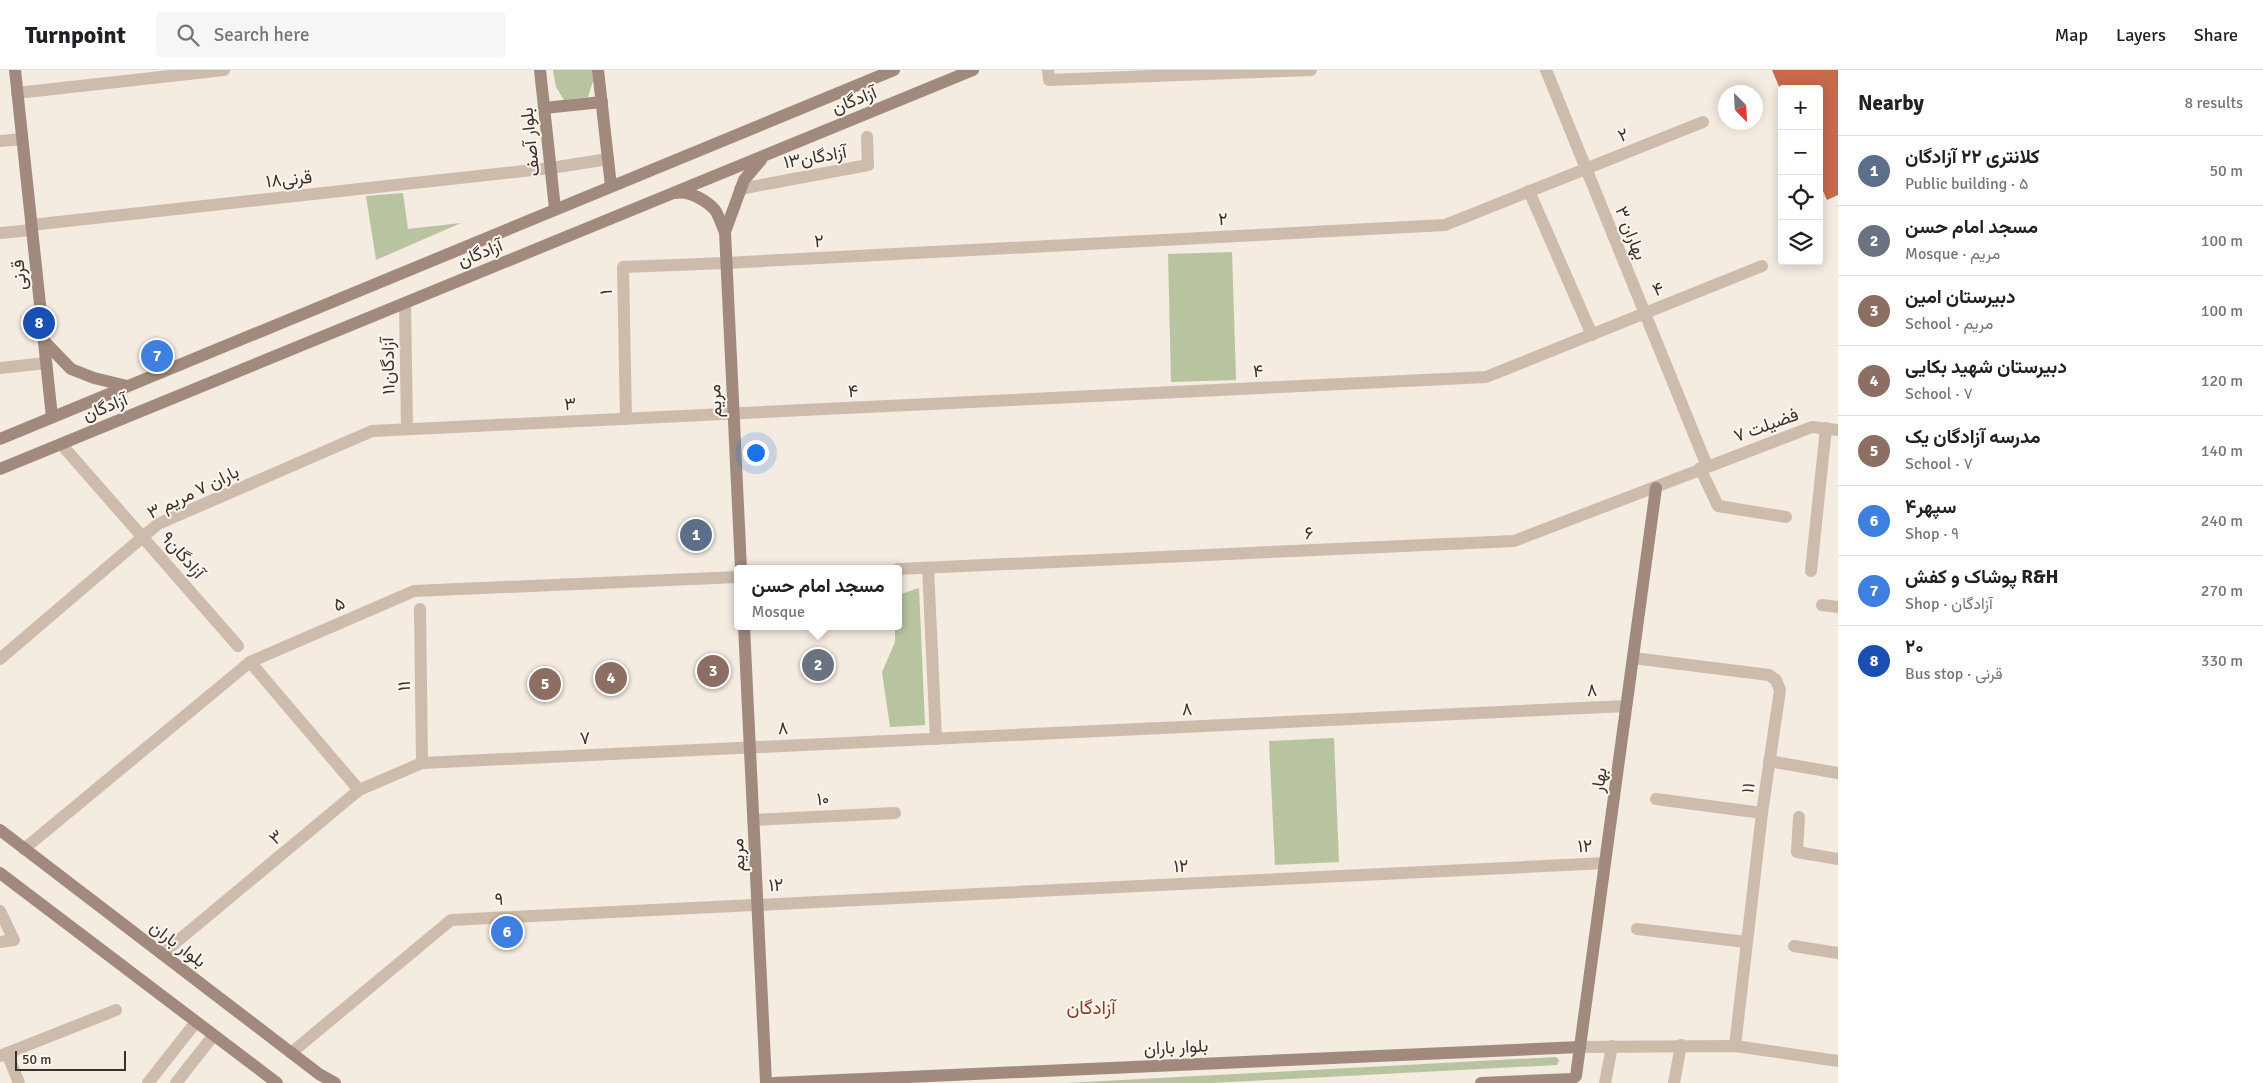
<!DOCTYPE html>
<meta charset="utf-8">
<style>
:root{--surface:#fff;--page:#f6f6f6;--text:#202124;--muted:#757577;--line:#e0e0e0;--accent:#7c3aed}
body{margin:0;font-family:Signika,Vazirmatn,sans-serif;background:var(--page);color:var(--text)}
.controls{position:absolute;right:15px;top:15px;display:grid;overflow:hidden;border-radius:5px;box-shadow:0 2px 12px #0003}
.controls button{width:45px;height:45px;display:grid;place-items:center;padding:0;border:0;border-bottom:1px solid var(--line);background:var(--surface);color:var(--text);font:25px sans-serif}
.compass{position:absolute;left:1718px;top:15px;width:45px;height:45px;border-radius:50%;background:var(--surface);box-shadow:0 2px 12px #0003;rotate:156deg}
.scale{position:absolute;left:15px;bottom:12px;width:111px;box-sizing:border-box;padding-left:5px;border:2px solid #3b302b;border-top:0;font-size:14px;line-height:18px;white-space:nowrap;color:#3b302b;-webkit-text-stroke:4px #fbf5ee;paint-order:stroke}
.you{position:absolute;left:755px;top:382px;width:18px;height:18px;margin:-12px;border:4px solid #fff;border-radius:50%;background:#1a73e8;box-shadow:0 0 0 8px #1a73e833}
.badge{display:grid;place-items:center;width:32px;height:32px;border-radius:50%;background:var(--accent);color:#fff;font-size:16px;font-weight:700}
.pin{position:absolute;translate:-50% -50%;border:2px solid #fff;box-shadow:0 1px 5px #0006}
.popup{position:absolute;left:734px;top:495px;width:168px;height:65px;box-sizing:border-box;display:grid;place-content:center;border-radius:5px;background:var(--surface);filter:drop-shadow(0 1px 4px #0005);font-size:16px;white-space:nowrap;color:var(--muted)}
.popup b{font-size:19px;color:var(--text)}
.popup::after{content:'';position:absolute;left:50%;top:100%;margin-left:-10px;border:10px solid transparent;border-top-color:var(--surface)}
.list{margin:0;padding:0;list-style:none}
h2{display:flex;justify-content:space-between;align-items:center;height:65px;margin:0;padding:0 20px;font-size:21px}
h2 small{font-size:16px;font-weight:400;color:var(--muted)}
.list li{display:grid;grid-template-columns:32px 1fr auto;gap:15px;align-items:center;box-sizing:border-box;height:70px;padding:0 20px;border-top:1px solid var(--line)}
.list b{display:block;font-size:19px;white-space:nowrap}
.list p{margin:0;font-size:16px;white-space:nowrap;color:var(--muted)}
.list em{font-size:16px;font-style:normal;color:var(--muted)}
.icon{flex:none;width:28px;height:28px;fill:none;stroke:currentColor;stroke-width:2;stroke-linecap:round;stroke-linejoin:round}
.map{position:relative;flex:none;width:1838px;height:1013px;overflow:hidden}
header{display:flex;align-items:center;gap:30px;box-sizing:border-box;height:70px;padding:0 25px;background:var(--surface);border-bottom:1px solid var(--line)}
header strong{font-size:24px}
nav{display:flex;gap:28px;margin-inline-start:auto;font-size:18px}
.search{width:350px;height:45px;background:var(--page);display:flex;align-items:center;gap:12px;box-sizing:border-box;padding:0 18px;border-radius:5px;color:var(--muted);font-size:19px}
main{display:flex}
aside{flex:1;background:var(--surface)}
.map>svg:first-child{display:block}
.green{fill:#b8c4a0}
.building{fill:#c8694b}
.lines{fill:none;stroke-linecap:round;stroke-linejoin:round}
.street{stroke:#cdbbac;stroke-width:12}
.secondary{stroke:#a18a7d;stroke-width:12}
.labels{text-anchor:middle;stroke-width:4;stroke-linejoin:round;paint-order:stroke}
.street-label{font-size:18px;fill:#3b302b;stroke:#fbf5ee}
.neighbourhood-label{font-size:19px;fill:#8c3b22;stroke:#fbf5ee}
</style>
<header>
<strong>Turnpoint</strong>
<div class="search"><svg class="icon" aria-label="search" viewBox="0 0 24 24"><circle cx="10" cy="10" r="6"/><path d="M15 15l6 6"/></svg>Search here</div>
<nav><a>Map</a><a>Layers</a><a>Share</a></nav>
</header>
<main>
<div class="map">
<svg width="1838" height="1013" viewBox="0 0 1838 1013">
<rect width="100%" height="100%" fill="#f4ebe1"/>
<g class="green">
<polygon points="553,0 593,0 594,8 588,27 564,30 556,17"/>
<polygon points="403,123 408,159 461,153 376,190 366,126"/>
<polygon points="1232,182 1236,310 1171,312 1168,184"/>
<polygon points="919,518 925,655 890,657 882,602 895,572 895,556 898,556 898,525"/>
<polygon points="1334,668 1339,792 1275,795 1269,671"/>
<polygon points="1556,987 1559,990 1557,995 1211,1013 1066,1013"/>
</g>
<polygon class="building" points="1772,0 1838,0 1838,125 1827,130 1819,112 1819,19 1780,19"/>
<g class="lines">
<g class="street">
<polyline points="1048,0 1049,10 1311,0"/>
<polyline points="1546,0 1707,396"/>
<polyline points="17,23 224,0"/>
<polyline points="0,71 22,69"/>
<polyline points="740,119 868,95 867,67"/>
<polyline points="1529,121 1592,265"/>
<polyline points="31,155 551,98 608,89"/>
<polyline points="0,163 32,160"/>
<polyline points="405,233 407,359"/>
<polyline points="0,298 46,293"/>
<polyline points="626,349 623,197 726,193 1445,155 1703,52"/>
<polyline points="61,374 238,576"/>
<polyline points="1700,398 1718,436 1786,447"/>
<polyline points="928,498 936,669"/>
<polyline points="898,499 1514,471 1812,357 1838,360"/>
<polyline points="1811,501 1826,358"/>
<polyline points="1822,535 1838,537"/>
<polyline points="420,539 422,693"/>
<polyline points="1633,588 1769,605 1776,610 1780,620 1762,743 1735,976"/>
<polyline points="0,589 158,454 372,361 1486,307 1762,196"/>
<polyline points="250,592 359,720"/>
<polyline points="1769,691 1838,703"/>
<polyline points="1656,729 1762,743"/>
<polyline points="1799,747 1797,782 1838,789"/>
<polyline points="753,750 895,743"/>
<polyline points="24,779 250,592 414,521 738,507"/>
<polyline points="0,841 14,870 0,872"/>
<polyline points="1637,859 1746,872"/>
<polyline points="1794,876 1838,883"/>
<polyline points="162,884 359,720 422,693 1626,636"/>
<polyline points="1580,977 1735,976 1838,991"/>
<polyline points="7,983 19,1013"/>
<polyline points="291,983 451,850 1605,793"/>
<polyline points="0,986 116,940"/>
<polyline points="148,1013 196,952"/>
<polyline points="176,1013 213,966"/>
<polyline points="1605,1013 1612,976"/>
<polyline points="1674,1013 1681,975"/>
</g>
<g class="secondary">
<polyline points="15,0 52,347"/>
<polyline points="540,0 555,139"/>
<polyline points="598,0 611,116"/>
<polyline points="544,38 602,32"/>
<path d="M676 123C689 120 707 131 715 140 719 146 722 156 725 162L741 499"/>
<polyline points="725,162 744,110 761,90"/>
<polyline points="44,271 71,299 94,308 127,316"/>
<polyline points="0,369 894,0"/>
<polyline points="0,399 973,0"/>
<polyline points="744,556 766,1013"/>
<polyline points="0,760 319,1004 335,1013"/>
<polyline points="0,803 277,1013"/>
<polyline points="774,1013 1580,977"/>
<polyline points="1481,1013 1572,1009 1576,1006 1656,418"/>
</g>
</g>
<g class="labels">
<g class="street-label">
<text transform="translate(854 30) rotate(-22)" y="6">آزادگان</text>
<text transform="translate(1623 65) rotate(-22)" y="6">۲</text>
<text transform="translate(530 72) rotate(-96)" y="6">بلوار آصف</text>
<text transform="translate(815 87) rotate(-10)" y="6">آزادگان۱۳</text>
<text transform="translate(289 109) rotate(-6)" y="6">قرنی۱۸</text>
<text transform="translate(1223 149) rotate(-3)" y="6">۲</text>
<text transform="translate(1631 163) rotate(68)" y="6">بهاران ۳</text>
<text transform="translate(819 171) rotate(-3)" y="6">۲</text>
<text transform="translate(480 183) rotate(-22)" y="6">آزادگان</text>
<text transform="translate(19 205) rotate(-96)" y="6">قرنی</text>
<text transform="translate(1658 219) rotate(-22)" y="6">۴</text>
<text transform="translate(606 222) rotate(-91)" y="6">۱</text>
<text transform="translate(388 296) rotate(-91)" y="6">آزادگان۱۱</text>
<text transform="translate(1258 301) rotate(-3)" y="6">۴</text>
<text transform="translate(853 321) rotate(-3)" y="6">۴</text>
<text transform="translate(715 331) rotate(-93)" y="6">مریم</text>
<text transform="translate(570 334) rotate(-3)" y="6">۳</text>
<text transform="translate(105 337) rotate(-22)" y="6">آزادگان</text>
<text transform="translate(1766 355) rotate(-20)" y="6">فضیلت ۷</text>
<text transform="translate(193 422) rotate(-26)" y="6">باران ۷ مریم ۳</text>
<text transform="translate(1309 463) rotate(-3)" y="6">۶</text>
<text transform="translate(183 485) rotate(49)" y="6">آزادگان۹</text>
<text transform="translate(339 534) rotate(-23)" y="6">۵</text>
<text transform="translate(404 616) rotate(-91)" y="6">۱۱</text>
<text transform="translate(1592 620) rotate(-3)" y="6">۸</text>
<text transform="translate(1187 639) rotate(-3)" y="6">۸</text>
<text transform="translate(783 658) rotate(-3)" y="6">۸</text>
<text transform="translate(585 668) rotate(-3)" y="6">۷</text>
<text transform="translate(1599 710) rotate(-82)" y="6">بهار</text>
<text transform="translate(1748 718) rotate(-82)" y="6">۱۱</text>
<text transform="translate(823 729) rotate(-3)" y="6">۱۰</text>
<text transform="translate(276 767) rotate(-40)" y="6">۳</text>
<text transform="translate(1585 776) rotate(-3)" y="6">۱۲</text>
<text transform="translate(738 785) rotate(-93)" y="6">مریم</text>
<text transform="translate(1181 796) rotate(-3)" y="6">۱۲</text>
<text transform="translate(776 815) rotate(-3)" y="6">۱۲</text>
<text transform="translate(499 829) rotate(-3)" y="6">۹</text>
<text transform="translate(178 874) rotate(37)" y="6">بلوار باران</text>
<text transform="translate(1176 977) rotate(-3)" y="6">بلوار باران</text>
</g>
<g class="neighbourhood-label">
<text x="1091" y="944">آزادگان</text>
</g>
</g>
</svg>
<div class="controls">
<button>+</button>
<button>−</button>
<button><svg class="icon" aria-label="locate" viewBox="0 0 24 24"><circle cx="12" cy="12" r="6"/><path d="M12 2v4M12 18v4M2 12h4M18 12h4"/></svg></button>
<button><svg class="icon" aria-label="layers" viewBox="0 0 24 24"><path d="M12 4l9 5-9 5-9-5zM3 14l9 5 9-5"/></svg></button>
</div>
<svg class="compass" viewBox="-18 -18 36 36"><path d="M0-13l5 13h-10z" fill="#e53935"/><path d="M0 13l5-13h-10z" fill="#757577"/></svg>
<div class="scale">50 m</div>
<div class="you"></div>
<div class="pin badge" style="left:696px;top:465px;background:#5c6f8a">1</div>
<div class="pin badge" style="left:818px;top:595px;background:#6b7280">2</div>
<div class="popup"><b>مسجد امام حسن</b>Mosque</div>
<div class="pin badge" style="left:713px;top:601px;background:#8d6e63">3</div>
<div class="pin badge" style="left:611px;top:608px;background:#8d6e63">4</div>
<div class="pin badge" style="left:545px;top:614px;background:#8d6e63">5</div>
<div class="pin badge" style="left:507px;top:862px;background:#3f7fe0">6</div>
<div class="pin badge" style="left:157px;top:286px;background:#3f7fe0">7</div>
<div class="pin badge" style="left:39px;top:253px;background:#1a4fb4">8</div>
</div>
<aside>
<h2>Nearby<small>8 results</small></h2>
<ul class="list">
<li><span class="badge" style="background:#5c6f8a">1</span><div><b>کلانتری ۲۲ آزادگان</b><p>Public building · ۵</p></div><em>50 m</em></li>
<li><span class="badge" style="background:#6b7280">2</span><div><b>مسجد امام حسن</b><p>Mosque · مریم</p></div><em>100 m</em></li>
<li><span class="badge" style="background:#8d6e63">3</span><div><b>دبیرستان امین</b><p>School · مریم</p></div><em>100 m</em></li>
<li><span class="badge" style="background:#8d6e63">4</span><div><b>دبیرستان شهید بکایی</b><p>School · ۷</p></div><em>120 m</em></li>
<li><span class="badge" style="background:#8d6e63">5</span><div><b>مدرسه آزادگان یک</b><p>School · ۷</p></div><em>140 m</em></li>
<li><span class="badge" style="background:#3f7fe0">6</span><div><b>سپهر۴</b><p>Shop · ۹</p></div><em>240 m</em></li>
<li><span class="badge" style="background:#3f7fe0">7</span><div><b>پوشاک و کفش R&amp;H</b><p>Shop · آزادگان</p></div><em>270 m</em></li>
<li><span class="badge" style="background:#1a4fb4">8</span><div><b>۲۰</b><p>Bus stop · قرنی</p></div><em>330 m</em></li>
</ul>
</aside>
</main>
